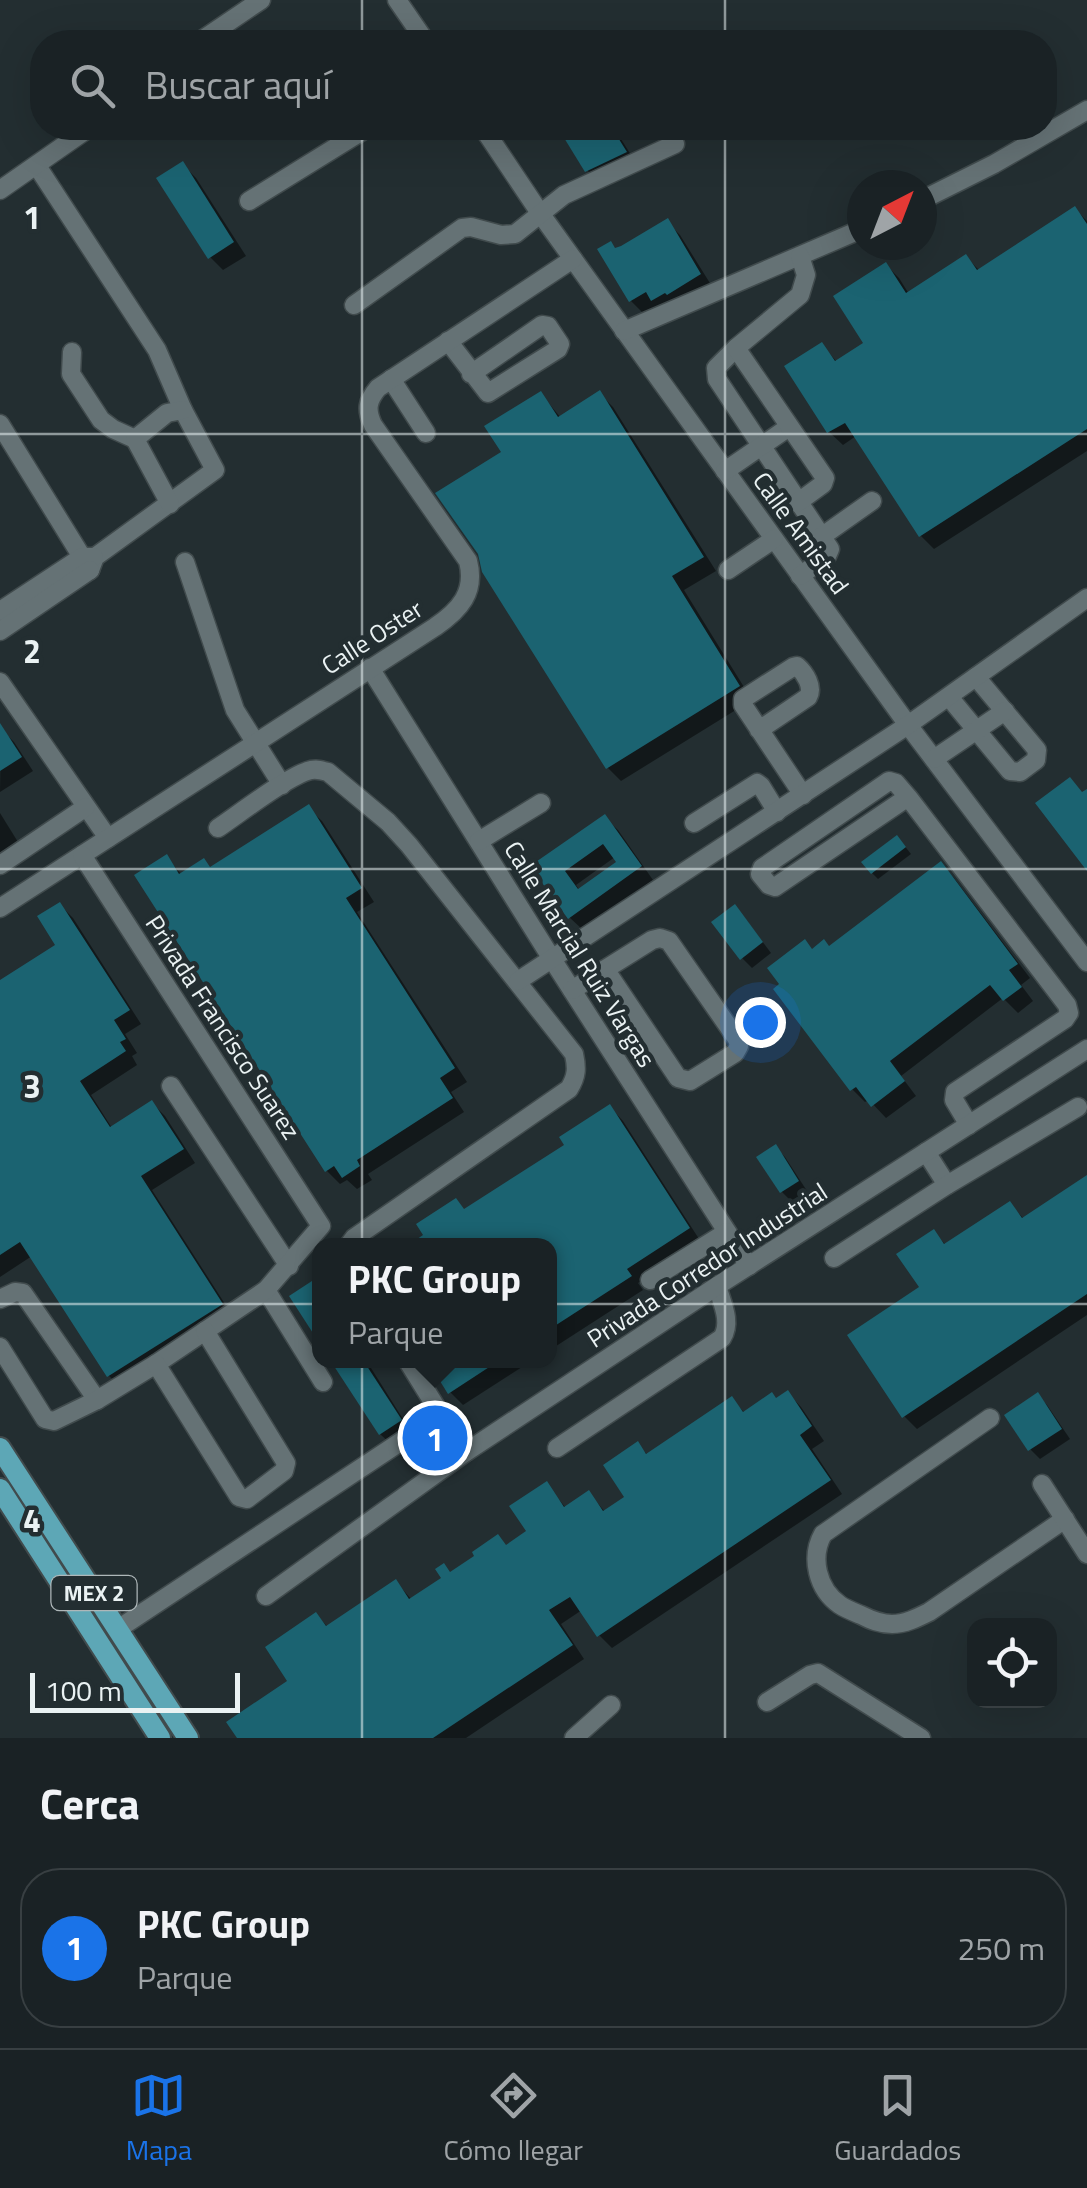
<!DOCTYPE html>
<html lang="es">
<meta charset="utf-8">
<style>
:root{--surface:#1a2225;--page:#272f32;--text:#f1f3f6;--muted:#9fa4a7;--line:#383f42;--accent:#1a73e8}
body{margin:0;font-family:"Titillium Web",sans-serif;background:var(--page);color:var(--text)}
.controls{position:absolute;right:30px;bottom:30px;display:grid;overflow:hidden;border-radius:20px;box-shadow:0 10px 40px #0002}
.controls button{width:90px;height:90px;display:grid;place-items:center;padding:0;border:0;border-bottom:2px solid var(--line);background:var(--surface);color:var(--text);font:50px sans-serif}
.compass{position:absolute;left:847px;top:170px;width:90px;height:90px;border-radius:50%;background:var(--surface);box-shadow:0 10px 40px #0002;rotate:42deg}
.scale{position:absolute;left:30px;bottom:25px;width:210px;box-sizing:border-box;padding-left:10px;border:5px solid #eaf2f3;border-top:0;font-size:28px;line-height:35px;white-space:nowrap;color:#eaf2f3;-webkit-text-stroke:8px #232e31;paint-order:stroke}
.you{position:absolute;left:760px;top:1022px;width:35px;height:35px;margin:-25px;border:8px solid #fff;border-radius:50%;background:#1a73e8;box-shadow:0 0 0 15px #1a73e833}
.badge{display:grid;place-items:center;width:65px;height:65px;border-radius:50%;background:var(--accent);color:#fff;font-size:32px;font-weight:700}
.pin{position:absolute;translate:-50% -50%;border:5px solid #fff;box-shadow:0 2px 10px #0006}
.popup{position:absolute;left:312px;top:1238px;width:245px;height:130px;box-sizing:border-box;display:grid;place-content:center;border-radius:20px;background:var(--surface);filter:drop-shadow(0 2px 8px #0005);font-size:32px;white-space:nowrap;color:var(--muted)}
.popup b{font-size:38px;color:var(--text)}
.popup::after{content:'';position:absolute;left:50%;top:100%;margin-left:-20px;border:20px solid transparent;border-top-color:var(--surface)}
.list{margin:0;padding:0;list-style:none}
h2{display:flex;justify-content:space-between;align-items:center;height:130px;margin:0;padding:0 40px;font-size:42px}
h2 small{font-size:32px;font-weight:400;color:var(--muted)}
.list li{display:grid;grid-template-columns:65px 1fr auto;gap:30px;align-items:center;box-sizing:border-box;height:160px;margin:0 20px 20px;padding:0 20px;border:2px solid var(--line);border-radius:40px}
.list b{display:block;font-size:38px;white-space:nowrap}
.list p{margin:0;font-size:32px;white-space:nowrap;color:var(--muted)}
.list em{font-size:32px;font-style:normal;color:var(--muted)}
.icon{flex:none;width:55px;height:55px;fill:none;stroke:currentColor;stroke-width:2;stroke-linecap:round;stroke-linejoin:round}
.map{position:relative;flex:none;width:1087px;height:1738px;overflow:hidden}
.search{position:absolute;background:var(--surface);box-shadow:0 10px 40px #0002;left:30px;right:30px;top:30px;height:110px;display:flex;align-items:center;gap:25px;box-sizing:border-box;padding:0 35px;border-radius:40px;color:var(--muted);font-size:38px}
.sheet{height:310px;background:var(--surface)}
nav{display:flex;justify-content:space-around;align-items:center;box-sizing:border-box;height:140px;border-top:2px solid var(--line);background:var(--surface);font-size:28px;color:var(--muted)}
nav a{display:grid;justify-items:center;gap:5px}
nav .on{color:var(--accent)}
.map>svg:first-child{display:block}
.shadow{fill:#0007;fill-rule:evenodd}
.building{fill:#1b6371;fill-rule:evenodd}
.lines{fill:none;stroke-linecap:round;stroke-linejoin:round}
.minor-casing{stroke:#414b4d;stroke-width:21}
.major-casing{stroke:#414b4d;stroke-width:24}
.minor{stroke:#657275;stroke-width:18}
.major{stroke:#5da7b6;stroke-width:20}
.grid{fill:none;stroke:#eaf2f3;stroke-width:2.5;stroke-opacity:0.55}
.labels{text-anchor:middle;stroke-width:9;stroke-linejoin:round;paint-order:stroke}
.shield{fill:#232e31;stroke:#aeb7b9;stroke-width:2.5}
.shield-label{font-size:22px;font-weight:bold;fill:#eaf2f3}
.street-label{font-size:25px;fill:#eaf2f3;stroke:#232e31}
.grid-label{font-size:32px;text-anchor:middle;font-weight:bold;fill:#eaf2f3;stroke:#232e31;stroke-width:9;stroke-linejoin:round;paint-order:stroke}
</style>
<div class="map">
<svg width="1087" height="1738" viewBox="0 0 1087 1738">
<rect width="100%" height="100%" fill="#232e31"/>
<g class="shadow">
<polygon points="561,128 614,128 638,166 600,184 587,170"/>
<polygon points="182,164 196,178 246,256 223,270 210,257"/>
<polygon points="1075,209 1087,221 1087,451 934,549 921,536 856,436 843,445 829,432 788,367 822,345 837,362 866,343 886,265 899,278 909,294 966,257 980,271"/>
<polygon points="667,222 680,235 713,288 666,313 659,305 644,314 631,301 616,250"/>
<polygon points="541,394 561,418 600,394 613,407 716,571 684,590 752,700 621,781 608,768 504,453"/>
<polygon points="1,729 14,742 33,771 0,792"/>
<polygon points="308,808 322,821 374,902 357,912 467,1082 451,1092 464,1112 368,1174 372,1180 357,1189 347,1180 340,1184 327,1171 166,857 182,875 212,869"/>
<polygon points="0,813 18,842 0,853"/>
<path d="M604 817 618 830 653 880 583 930 569 917 534 867ZM615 857 619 863 580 891 576 885Z"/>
<polygon points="903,844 911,854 878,879 872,873"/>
<polygon points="941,865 954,878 1030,978 1021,985 1033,1001 1018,1013 1003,998 901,1076 916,1096 886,1118 869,1100 865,1102 852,1089 813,951 830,948"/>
<polygon points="60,905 73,918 141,1024 125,1034 137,1053 132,1056 137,1065 91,1095 112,1128 152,1103 165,1116 195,1163 152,1190 234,1318 123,1389 109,1376 32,1256 0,1277 0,983 59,945"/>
<polygon points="744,917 771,953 752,968 742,958"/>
<polygon points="610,1107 623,1121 701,1242 638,1283 643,1290 550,1350 550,1246 466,1211 568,1145"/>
<polygon points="775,1147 785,1157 807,1191 791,1201 782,1192"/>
<polygon points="1087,1178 1087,1315 917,1429 904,1416 922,1288 933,1232 947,1246 1010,1204 1024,1219"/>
<polygon points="333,1360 366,1360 413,1435 394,1447 380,1434"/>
<polygon points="430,1360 533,1360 463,1405 450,1392"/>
<polygon points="788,1393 801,1407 824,1441 812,1449 842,1494 612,1648 599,1635 582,1610 561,1624 584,1659 466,1738 240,1738 291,1681 316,1615 328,1627 396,1582 412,1600 451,1574 508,1547 530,1532 546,1484 566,1508 589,1493 606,1513 628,1498 637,1445 648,1455 732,1400 745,1413 777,1401"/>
<polygon points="1038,1396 1047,1405 1070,1439 1040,1459 1030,1449"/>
</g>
<g class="building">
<polygon points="558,128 612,128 627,152 585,172"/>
<polygon points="183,161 234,242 208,259 156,178"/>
<polygon points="1075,206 1087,224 1087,429 919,537 845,423 827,433 784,366 822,342 835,361 863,343 833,296 886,262 906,293 966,254 977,270"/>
<polygon points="668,218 701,274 667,295 665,293 651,301 646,292 629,302 597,249 611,241 615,248 621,246"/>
<polygon points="600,390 704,557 672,576 740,686 606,769 482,572 478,554 435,493 501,452 484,426 541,391 558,417"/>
<polygon points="0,723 22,757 0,771"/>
<polygon points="1070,777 1082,792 1087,789 1087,871 1035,803"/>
<polygon points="309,804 362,888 346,898 455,1068 440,1078 453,1098 357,1160 360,1166 342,1178 334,1166 325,1172 134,875 167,854 179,874 204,858 210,867"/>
<path d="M605 814 642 866 568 919 530 866ZM603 844 616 862 578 889 565 871Z"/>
<polygon points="897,835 906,847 871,874 861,862"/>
<polygon points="941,861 1018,964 1009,970 1022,987 1003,1001 990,985 890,1061 905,1081 871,1107 856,1087 850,1091 773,989 779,984 767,968 805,939 812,949 824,939 829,946"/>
<polygon points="60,902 130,1010 114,1020 126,1039 120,1042 126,1051 80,1081 110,1127 152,1100 184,1149 141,1176 223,1304 107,1377 20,1242 0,1255 0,980 55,945 37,916"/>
<polygon points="735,904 763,942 740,960 711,922"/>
<polygon points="610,1104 690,1228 627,1269 632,1276 550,1329 550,1246 407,1246 423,1235 416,1224 456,1198 464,1209 564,1145 559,1137"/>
<polygon points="776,1144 799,1181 780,1193 756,1157"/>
<polygon points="1087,1175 1087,1294 902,1418 847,1335 919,1287 896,1254 934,1229 944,1244 1010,1201 1022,1218"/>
<polygon points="312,1281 320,1293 320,1344 289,1296"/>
<polygon points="330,1360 363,1360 402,1420 379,1435"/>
<polygon points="427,1360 500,1360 448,1394"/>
<polygon points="788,1390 812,1426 800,1435 831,1480 597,1637 570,1597 549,1610 573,1645 433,1738 237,1738 226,1722 287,1681 265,1647 316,1612 326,1626 396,1579 409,1599 441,1578 435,1569 444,1563 450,1572 474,1556 472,1552 498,1534 506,1545 526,1531 509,1506 547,1481 564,1507 589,1490 603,1511 624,1497 603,1465 638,1441 646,1454 732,1396 743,1412 772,1392 776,1398"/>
<polygon points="1038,1392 1062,1429 1028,1451 1004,1415"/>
</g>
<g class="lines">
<g class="minor-casing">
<g id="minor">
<polyline points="397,0 426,42"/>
<polyline points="199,42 261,0"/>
<polyline points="483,128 540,213 908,725 1087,962"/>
<polyline points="37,166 157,350 183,410 215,470 95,557 90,570"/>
<polyline points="0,190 89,128"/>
<polyline points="922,200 994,164 1087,110"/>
<polyline points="249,201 367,128"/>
<polyline points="354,305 462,228 471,227 501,235 515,234 564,195 675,144"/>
<polyline points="624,331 862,229"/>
<polyline points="448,341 488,393 558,349 560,344 548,326 542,325 471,374"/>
<polyline points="736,348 716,368 717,379 830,549 827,556 800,576"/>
<polyline points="72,352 71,374 101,420 113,429 135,439"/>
<polyline points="391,379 426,433"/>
<polyline points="0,424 90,570"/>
<polyline points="725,471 789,427"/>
<polyline points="797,503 823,484 825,478 736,348 800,295 806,275 800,256"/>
<polyline points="170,504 135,439 167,413 183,410"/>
<polyline points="821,537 872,501"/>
<polyline points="185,562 235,710 282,785"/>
<polyline points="728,570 774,539"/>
<polyline points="0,611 82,557 94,557"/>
<polyline points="0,631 90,570"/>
<polyline points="370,668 552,959 749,1266"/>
<polyline points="0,682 108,838"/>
<polyline points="949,697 1010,771 1020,772 1036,760 1037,750 976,677"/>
<path d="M759 730 808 697C814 687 805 673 797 666L793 667 743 699V705L803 795"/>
<polyline points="934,759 1005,711"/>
<polyline points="908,797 775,887 769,885 760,874 762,868 889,781 896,783 908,797 1067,1005 1069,1013 1065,1019 955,1092 954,1100 969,1125"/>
<polyline points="694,823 757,783 761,786 777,812"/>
<path d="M218 828C239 814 289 775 311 770 318 769 321 770 328 772L388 822 409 845 574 1054C577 1068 577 1076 569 1089L354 1238 348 1246"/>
<polyline points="479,841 541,803"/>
<polyline points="0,865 86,807"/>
<path d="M0 908 435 627C460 610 476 592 468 561L373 425C366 410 367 401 378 388L573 259"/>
<polyline points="518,981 908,725 1087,598"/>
<polyline points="572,990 652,940 660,938 669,941 737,1039 739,1046 735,1053 690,1081 678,1078 605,969"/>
<polyline points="171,1086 289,1266"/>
<polyline points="926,1152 947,1185"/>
<polyline points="834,1258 947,1185 1078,1107"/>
<polyline points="650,1280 727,1232"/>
<polyline points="266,1290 323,1382"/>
<polyline points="0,1299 15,1292 23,1293 97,1400"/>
<polyline points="0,1347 45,1419 54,1421 97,1400 156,1364 266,1290 321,1226 82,855"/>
<polyline points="407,1360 441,1415"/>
<polyline points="156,1364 239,1497 247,1499 284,1471 286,1463 205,1331"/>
<path d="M990 1418 823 1534C810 1557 817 1589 840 1605 846 1609 854 1612 861 1615 871 1620 880 1624 892 1624 905 1624 917 1618 929 1612L1065 1519"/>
<path d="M557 1448 722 1338C732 1322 722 1303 717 1286"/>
<polyline points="1042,1484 1087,1554"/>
<polyline points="266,1596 466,1452"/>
<polyline points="118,1629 441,1415 466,1452 717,1286 1087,1049"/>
<polyline points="767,1702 810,1675 818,1673 921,1738"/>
<polyline points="574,1738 611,1705"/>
</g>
</g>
<g class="major-casing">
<g id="major">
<polyline points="0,1448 188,1738"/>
<polyline points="0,1489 160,1738"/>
</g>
</g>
<use href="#minor" class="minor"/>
<use href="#major" class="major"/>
</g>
<path class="grid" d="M362 0V42M725 0V42M362 128V1738M725 128V1738M0 434H1087M0 869H1087M0 1304H1087"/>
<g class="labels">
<rect class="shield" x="51.5" y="1576" width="85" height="34" rx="8"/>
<g class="shield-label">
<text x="94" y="1601">MEX 2</text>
</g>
<g class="street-label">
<text transform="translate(801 533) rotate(54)" y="9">Calle Amistad</text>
<text transform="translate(372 637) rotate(-33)" y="9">Calle Oster</text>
<text transform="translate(580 954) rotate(58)" y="9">Calle Marcial Ruiz Vargas</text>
<text transform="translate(223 1027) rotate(57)" y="9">Privada Francisco Suarez</text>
<text transform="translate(707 1265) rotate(-33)" y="9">Privada Corredor Industrial</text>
</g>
</g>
<g class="grid-label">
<text x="32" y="229">1</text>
<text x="32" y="663">2</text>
<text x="32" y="1098">3</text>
<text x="32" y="1532">4</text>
</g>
</svg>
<div class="controls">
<button><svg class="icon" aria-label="locate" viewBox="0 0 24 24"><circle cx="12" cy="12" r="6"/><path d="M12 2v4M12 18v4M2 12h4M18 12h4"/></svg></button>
</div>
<svg class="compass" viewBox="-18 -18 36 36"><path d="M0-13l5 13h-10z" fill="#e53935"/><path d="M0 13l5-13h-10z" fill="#9fa4a7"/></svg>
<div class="scale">100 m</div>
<div class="you"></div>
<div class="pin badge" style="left:435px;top:1438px">1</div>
<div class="popup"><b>PKC Group</b>Parque</div>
<div class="search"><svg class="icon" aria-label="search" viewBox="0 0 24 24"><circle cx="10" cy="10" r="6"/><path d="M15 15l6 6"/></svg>Buscar aquí</div>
</div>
<section class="sheet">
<h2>Cerca<small></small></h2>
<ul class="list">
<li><span class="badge">1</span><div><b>PKC Group</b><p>Parque</p></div><em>250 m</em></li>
</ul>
</section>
<nav>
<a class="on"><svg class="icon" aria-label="map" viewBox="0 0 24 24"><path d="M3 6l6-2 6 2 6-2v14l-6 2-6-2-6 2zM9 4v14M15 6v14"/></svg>Mapa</a>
<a><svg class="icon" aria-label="directions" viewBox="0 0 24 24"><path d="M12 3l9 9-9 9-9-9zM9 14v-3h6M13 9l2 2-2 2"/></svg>Cómo llegar</a>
<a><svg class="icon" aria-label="saved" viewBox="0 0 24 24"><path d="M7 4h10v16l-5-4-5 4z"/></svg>Guardados</a>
</nav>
